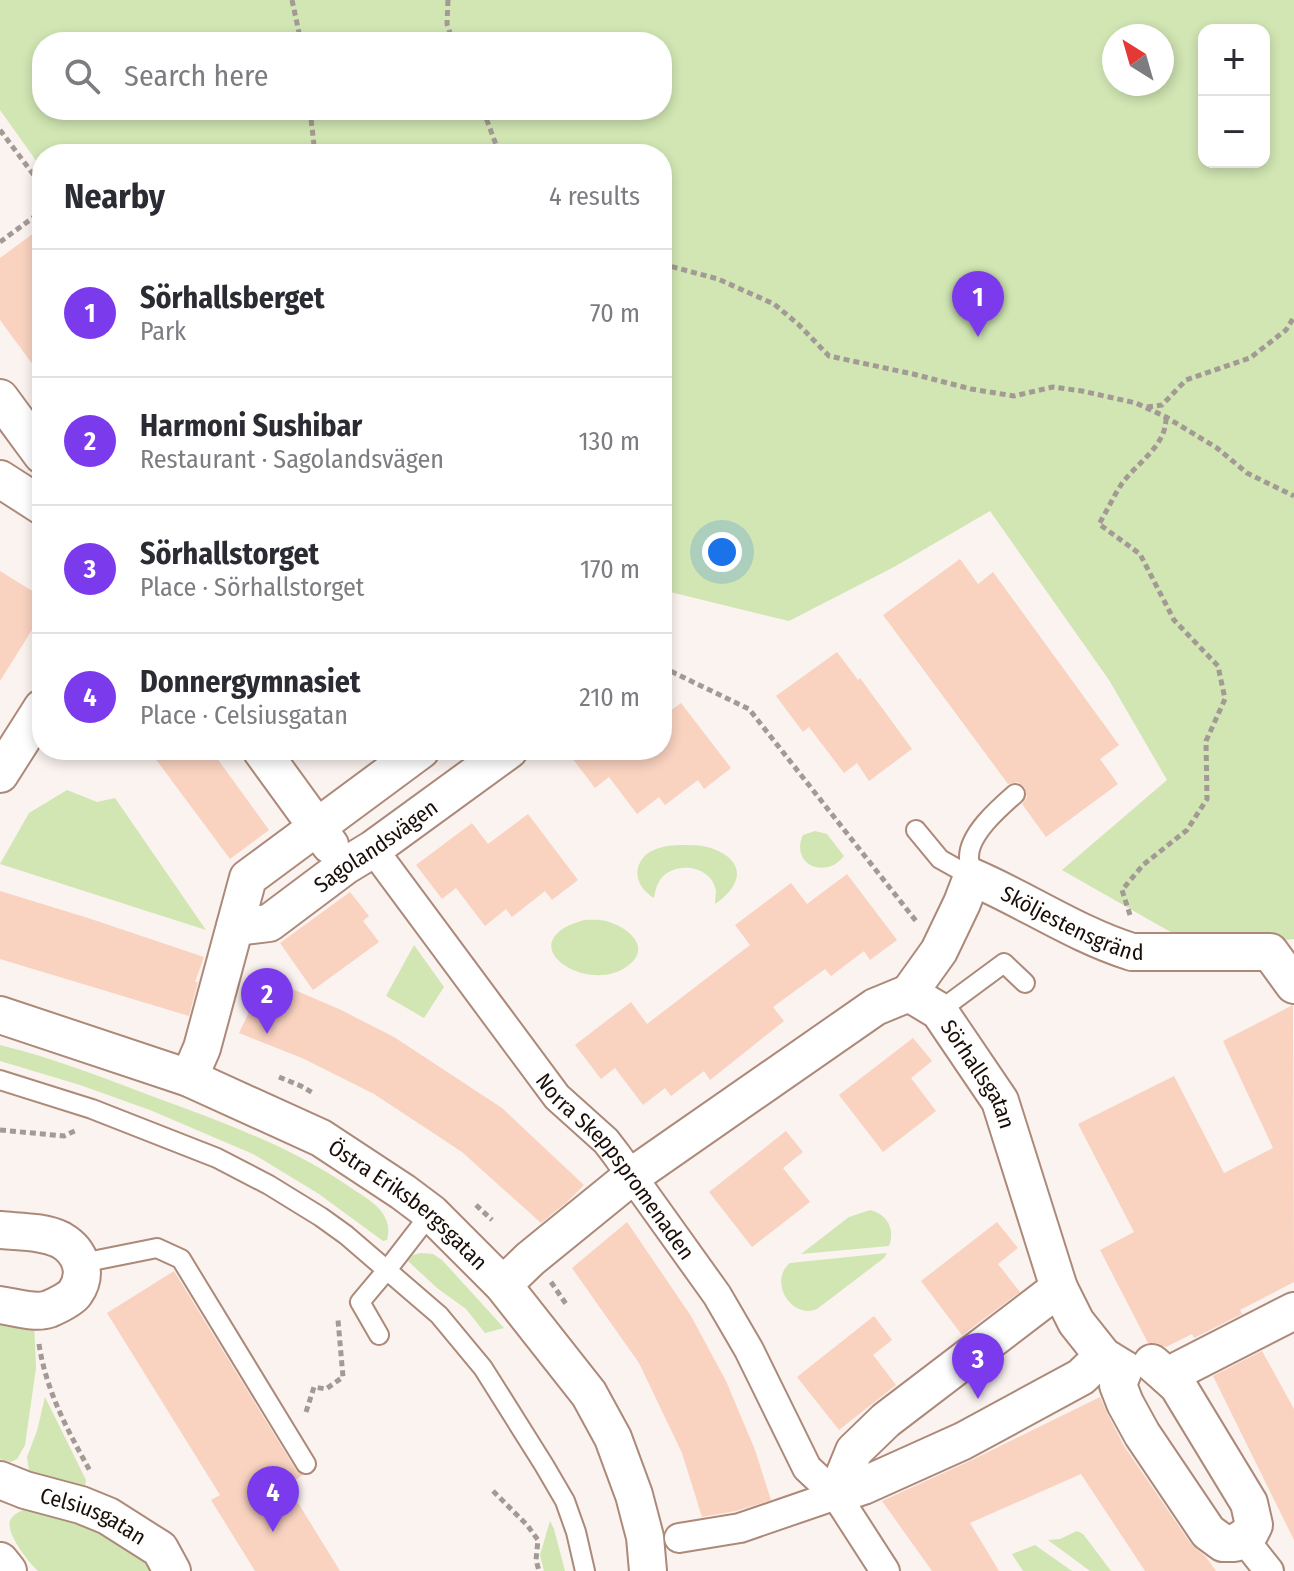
<!DOCTYPE html>
<meta charset="utf-8">
<style>
:root{--surface:#fff;--page:#f7f7f7;--text:#2b2b33;--muted:#7c7c81;--line:#e1e1e2;--accent:#7c3aed}
body{margin:0;font-family:"Fira Sans Condensed",sans-serif;background:var(--page);color:var(--text)}
.controls{position:absolute;right:24px;top:24px;display:grid;overflow:hidden;border-radius:16px;box-shadow:0 4px 12px #0003}
.controls button{width:72px;height:72px;display:grid;place-items:center;padding:0;border:0;border-bottom:2px solid var(--line);background:var(--surface);color:var(--text);font:40px sans-serif}
.compass{position:absolute;left:1102px;top:24px;width:72px;height:72px;border-radius:50%;background:var(--surface);box-shadow:0 4px 12px #0003;rotate:323deg}
.you{position:absolute;left:722px;top:552px;width:28px;height:28px;margin:-20px;border:6px solid #fff;border-radius:50%;background:#1a73e8;box-shadow:0 0 0 12px #1a73e833}
.badge{display:grid;place-items:center;width:52px;height:52px;border-radius:50%;background:var(--accent);color:#fff;font-size:26px;font-weight:700}
.pin{position:absolute;translate:-50% -66px;filter:drop-shadow(0 2px 4px #0008)}
.pin::after{content:'';position:absolute;top:42px;width:28px;height:24px;background:inherit;clip-path:polygon(0 0,100% 0,50% 100%)}
.list{margin:0;padding:0;list-style:none}
h2{display:flex;justify-content:space-between;align-items:center;height:104px;margin:0;padding:0 32px;font-size:34px}
h2 small{font-size:26px;font-weight:400;color:var(--muted)}
.list li{display:grid;grid-template-columns:52px 1fr auto;gap:24px;align-items:center;box-sizing:border-box;height:128px;padding:0 32px;border-top:2px solid var(--line)}
.list b{display:block;font-size:30px;white-space:nowrap}
.list p{margin:0;font-size:26px;white-space:nowrap;color:var(--muted)}
.list em{font-size:26px;font-style:normal;color:var(--muted)}
.icon{flex:none;width:44px;height:44px;fill:none;stroke:currentColor;stroke-width:2;stroke-linecap:round;stroke-linejoin:round}
.map{position:relative;flex:none;width:1294px;height:1571px;overflow:hidden}
.search{position:absolute;background:var(--surface);box-shadow:0 4px 12px #0003;left:32px;top:32px;width:640px;height:88px;display:flex;align-items:center;gap:20px;box-sizing:border-box;padding:0 28px;border-radius:32px;color:var(--muted);font-size:30px}
.panel{position:absolute;background:var(--surface);box-shadow:0 4px 12px #0003;left:32px;top:144px;width:640px;height:616px;border-radius:32px}
.map>svg:first-child{display:block}
.green{fill:#d1e6b3;fill-rule:evenodd}
.building{fill:#f9d2c0}
.lines{fill:none;stroke-linecap:round;stroke-linejoin:round}
.service-casing{stroke:#ac8979;stroke-width:22}
.pedestrian-casing{stroke:#ac8979;stroke-width:32}
.minor-casing{stroke:#ac8979;stroke-width:40}
.path{stroke:#a39a95;stroke-width:5;stroke-dasharray:6 4;stroke-linecap:butt}
.service{stroke:#fff;stroke-width:18}
.pedestrian{stroke:#fff;stroke-width:28}
.minor{stroke:#fff;stroke-width:36}
.labels{text-anchor:middle;stroke-width:7;stroke-linejoin:round;paint-order:stroke}
.street-label{font-size:22px;fill:#1a0e08;stroke:#fff}
</style>
<div class="map">
<svg width="1294" height="1571" viewBox="0 0 1294 1571">
<rect width="100%" height="100%" fill="#fbf3ef"/>
<g class="green">
<path d="M0 0H1294V939L1202 950 1062 870 1167 780 1109 680 990 511 894 567 789 621 662 590V154H42V169L0 110ZM1204 30H1264V162H1204ZM1114 36H1162V84H1114ZM42 42H662V110H42Z"/>
<polygon points="67,790 97,802 115,798 206,930 0,864 29,813"/>
<path d="M815 831 827 834 844 856C840 861 834 866 828 867 807 872 794 853 803 835Z"/>
<path d="M667 846C681 845 697 844 711 848 747 861 743 885 715 904 715 899 716 895 716 891 712 865 674 860 660 880 656 886 655 892 654 898 640 890 631 873 643 858 648 851 658 848 667 846Z"/>
<path d="M584 920C593 920 601 919 609 922 634 930 653 952 623 969 581 993 509 941 584 920Z"/>
<polygon points="414,945 444,987 424,1018 386,996"/>
<path d="M0 1045C54 1058 106 1079 157 1098 223 1122 288 1146 347 1185 358 1193 372 1200 381 1211 388 1220 390 1229 387 1240L383 1241 319 1194 253 1154 150 1110 80 1085 0 1061Z"/>
<path d="M870 1210C888 1215 895 1229 889 1246L801 1254 849 1217Z"/>
<polygon points="421,1253 433,1254 442,1260 504,1328 485,1333 466,1309 437,1288 408,1261 413,1255"/>
<path d="M887 1253 884 1258 817 1309C791 1320 768 1281 790 1263Z"/>
<polygon points="0,1314 34,1322 36,1368 25,1445 17,1459 11,1462 0,1459"/>
<polygon points="45,1397 86,1480 85,1488 82,1489 29,1471 27,1457 37,1431"/>
<path d="M30 1507 98 1529 143 1554 152 1571H38C29 1563 6 1534 10 1521 13 1513 23 1510 30 1507Z"/>
<polygon points="550,1521 554,1529 565,1571 544,1571 540,1555"/>
<polygon points="1077,1531 1083,1534 1111,1571 1090,1571 1048,1540 1060,1539"/>
<polygon points="1035,1545 1072,1571 1023,1571 1012,1554"/>
</g>
<g class="building">
<polygon points="42,227 42,377 0,320 0,258"/>
<polygon points="960,559 978,584 993,572 1119,745 1100,759 1118,784 1046,837 1022,804 1027,797 1024,787 1018,782 1008,784 883,615"/>
<polygon points="0,571 42,597 42,614 0,681"/>
<polygon points="837,652 858,680 860,678 912,749 869,781 857,763 844,773 809,727 803,732 776,696"/>
<polygon points="681,703 731,768 704,789 698,780 665,805 659,797 637,814 609,777 595,788 566,750 662,750 662,717"/>
<polygon points="149,750 211,750 269,830 230,859"/>
<polygon points="528,814 578,880 552,900 545,891 512,917 506,909 485,926 456,888 442,899 416,865 472,823 488,844"/>
<polygon points="847,874 897,940 870,960 864,951 831,976 825,969 773,1007 784,1021 710,1080 704,1071 671,1096 665,1088 643,1105 615,1068 601,1079 575,1045 631,1002 647,1024 750,945 735,925 791,883 807,904"/>
<polygon points="0,891 88,918 204,957 195,982 198,982 189,1016 0,959"/>
<polygon points="350,892 369,916 363,921 379,942 313,990 280,943"/>
<polygon points="257,974 339,1009 394,1037 502,1108 584,1185 567,1202 541,1223 462,1152 374,1094 302,1058 239,1033 252,1006 246,1002"/>
<polygon points="1293,1005 1294,1282 1240,1310 1242,1314 1194,1338 1192,1334 1166,1347 1157,1343 1148,1343 1100,1250 1134,1232 1078,1124 1174,1076 1224,1173 1273,1148 1223,1041"/>
<polygon points="913,1038 932,1061 911,1078 936,1111 883,1152 839,1095"/>
<polygon points="786,1131 803,1152 783,1168 810,1202 752,1247 709,1192"/>
<polygon points="627,1222 691,1316 726,1381 755,1450 771,1500 736,1511 702,1517 682,1453 639,1363 572,1268"/>
<polygon points="997,1222 1018,1248 998,1264 1020,1292 962,1335 921,1281"/>
<polygon points="174,1271 296,1470 303,1475 287,1485 340,1571 255,1571 211,1500 220,1495 107,1313"/>
<polygon points="874,1316 892,1340 873,1355 896,1385 839,1430 797,1377"/>
<polygon points="1262,1351 1294,1409 1294,1540 1213,1376"/>
<polygon points="1100,1397 1107,1413 1124,1446 1191,1544 1206,1557 1216,1571 1145,1571 1081,1474 970,1523 999,1571 932,1571 882,1501 972,1460"/>
</g>
<g class="lines">
<g class="service-casing">
<g id="service">
<polyline points="916,830 940,859 972,877"/>
<path d="M972 877C971 871 969 863 969 857 969 834 999 808 1015 794"/>
<polyline points="939,1011 1004,963 1025,983"/>
<polyline points="0,1080 92,1109 217,1158 269,1185 321,1217 346,1235 439,1315 483,1368 544,1465 565,1501 576,1532 585,1571"/>
<polyline points="82,1263 157,1248 181,1259 306,1464"/>
<polyline points="379,1335 360,1302 387,1270 431,1213"/>
</g>
</g>
<g class="pedestrian-casing">
<g id="pedestrian">
<path id="s1" d="M373 849 557 1097 606 1141 616 1154 717 1295 749 1350 807 1468 836 1495 885 1571"/>
<polyline points="679,1538 740,1528 836,1495"/>
<polyline points="1243,1538 1269,1571"/>
</g>
</g>
<g class="minor-casing">
<g id="minor">
<polyline points="0,398 42,455"/>
<polyline points="0,479 42,506"/>
<polyline points="261,750 330,845"/>
<polyline points="0,774 42,708"/>
<path id="s2" d="M235 927 269 923 345 866 373 849 509 750"/>
<path id="s3" d="M909 993 939 951 962 903 972 877C1026 900 1075 934 1132 952H1270L1294 985"/>
<path id="s4" d="M909 993 939 1011 1000 1101 1059 1288 1076 1322 1103 1356 1124 1369"/>
<path id="s5" d="M0 1015 189 1078 321 1138 403 1192 431 1213 503 1285 589 1394 613 1438 634 1495 645 1537 648 1571"/>
<polyline points="189,1078 202,1048 248,878 421,750"/>
<path d="M0 1230C19 1232 43 1231 61 1240 80 1251 89 1273 75 1293 71 1299 56 1306 49 1309 35 1314 15 1307 0 1305"/>
<polyline points="503,1285 530,1259 632,1176 875,1007 909,993"/>
<polyline points="1152,1363 1167,1376 1294,1311"/>
<polyline points="1124,1369 1118,1385 1125,1403 1142,1434 1208,1532 1223,1543 1235,1543 1243,1538 1250,1533 1254,1525 1249,1503 1178,1386 1167,1376"/>
<path id="s6" d="M0 1480 25 1490 81 1505 108 1516 160 1549 172 1571"/>
<polyline points="836,1495 854,1451 886,1420 1059,1288"/>
<polyline points="836,1495 863,1486 963,1441 1081,1377 1103,1356"/>
<polyline points="0,1561 8,1571"/>
</g>
</g>
<g class="path">
<polyline points="292,0 301,42"/>
<polyline points="448,0 447,24 453,42"/>
<polyline points="310,110 315,154"/>
<polyline points="483,110 498,150 502,154"/>
<polyline points="0,130 42,186"/>
<polyline points="0,242 42,211"/>
<polyline points="662,264 718,279 774,304 798,324 829,356 913,374 971,389 1014,396 1053,387 1082,391 1136,403 1166,417 1217,448 1247,473 1294,496"/>
<polyline points="1147,407 1162,405 1186,380 1250,358 1286,330 1294,317"/>
<polyline points="662,667 749,709 916,921"/>
<path d="M1130 915 1122 890 1143 865 1187 830 1207 799 1206 741 1225 699 1218 666 1174 620 1140 554 1099 524C1107 511 1113 497 1121 485 1136 463 1166 447 1166 418"/>
<polyline points="279,1077 301,1086 313,1093"/>
<polyline points="0,1130 64,1136 77,1130"/>
<polyline points="476,1205 492,1220"/>
<polyline points="551,1282 566,1304"/>
<path d="M39 1344C46 1391 68 1431 90 1471"/>
<polyline points="306,1412 314,1387 326,1389 343,1377 338,1320"/>
<polyline points="493,1491 527,1525 538,1540 536,1560 539,1571"/>
</g>
<use href="#service" class="service"/>
<use href="#pedestrian" class="pedestrian"/>
<use href="#minor" class="minor"/>
</g>
<g class="labels">
<g class="street-label">
<text dy="8" stroke="none"><textPath href="#s2" startOffset="166">Sagolandsvägen</textPath></text>
<text dy="8" stroke="none"><textPath href="#s3" startOffset="244">Sköljestensgränd</textPath></text>
<text dy="8" stroke="none"><textPath href="#s4" startOffset="110">Sörhallsgatan</textPath></text>
<text dy="8" stroke="none"><textPath href="#s1" startOffset="400">Norra Skeppspromenaden</textPath></text>
<text dy="8" stroke="none"><textPath href="#s5" startOffset="454">Östra Eriksbergsgatan</textPath></text>
<text dy="8" stroke="none"><textPath href="#s6" startOffset="100">Celsiusgatan</textPath></text>
</g>
</g>
</svg>
<div class="controls">
<button>+</button>
<button>−</button>
</div>
<svg class="compass" viewBox="-18 -18 36 36"><path d="M0-13l5 13h-10z" fill="#e53935"/><path d="M0 13l5-13h-10z" fill="#7c7c81"/></svg>
<div class="you"></div>
<div class="pin badge" style="left:978px;top:337px">1</div>
<div class="pin badge" style="left:267px;top:1034px">2</div>
<div class="pin badge" style="left:978px;top:1399px">3</div>
<div class="pin badge" style="left:273px;top:1532px">4</div>
<div class="search"><svg class="icon" aria-label="search" viewBox="0 0 24 24"><circle cx="10" cy="10" r="6"/><path d="M15 15l6 6"/></svg>Search here</div>
<section class="panel">
<h2>Nearby<small>4 results</small></h2>
<ul class="list">
<li><span class="badge">1</span><div><b>Sörhallsberget</b><p>Park</p></div><em>70 m</em></li>
<li><span class="badge">2</span><div><b>Harmoni Sushibar</b><p>Restaurant · Sagolandsvägen</p></div><em>130 m</em></li>
<li><span class="badge">3</span><div><b>Sörhallstorget</b><p>Place · Sörhallstorget</p></div><em>170 m</em></li>
<li><span class="badge">4</span><div><b>Donnergymnasiet</b><p>Place · Celsiusgatan</p></div><em>210 m</em></li>
</ul>
</section>
</div>
